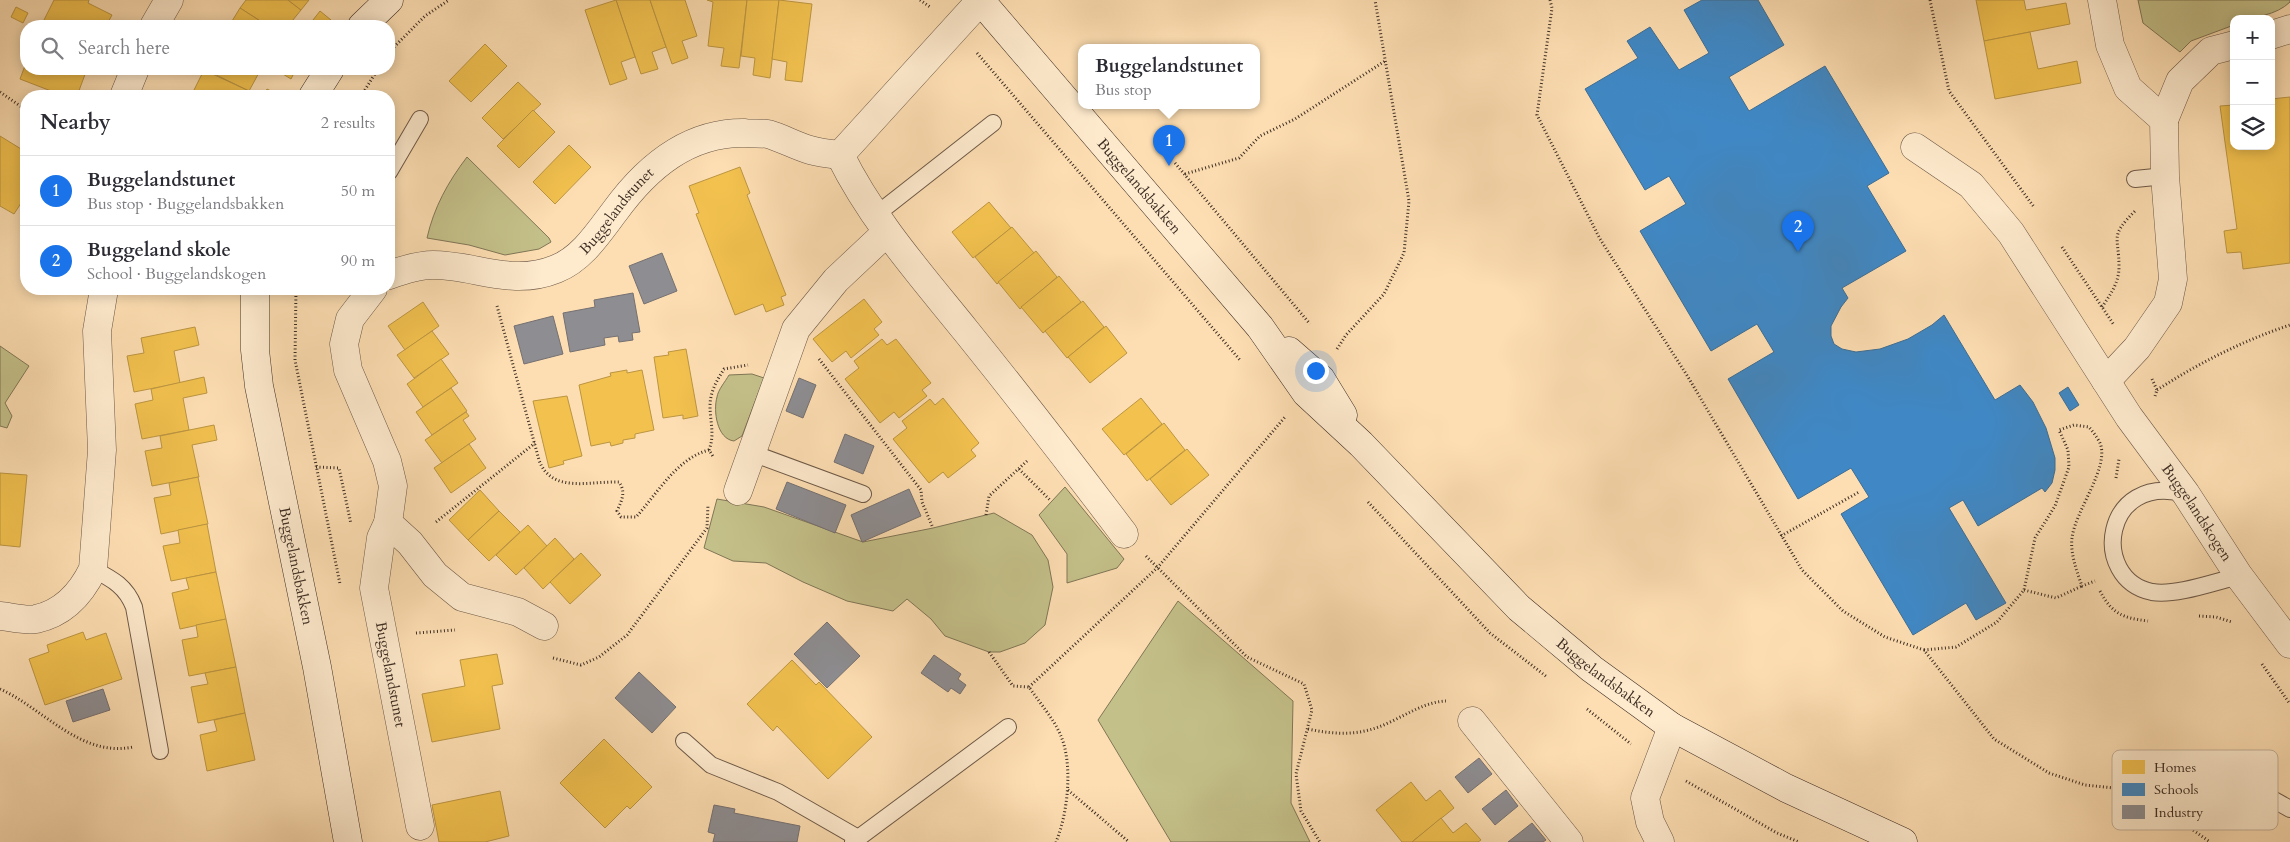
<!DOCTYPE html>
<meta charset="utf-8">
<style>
:root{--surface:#fff;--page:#f2f2f3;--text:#2b2b33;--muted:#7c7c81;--line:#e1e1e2;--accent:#1a73e8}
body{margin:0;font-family:Cardo,serif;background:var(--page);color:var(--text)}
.controls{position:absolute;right:15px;top:15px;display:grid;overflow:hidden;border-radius:10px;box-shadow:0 2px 12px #0003}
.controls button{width:45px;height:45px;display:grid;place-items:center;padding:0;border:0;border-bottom:1px solid var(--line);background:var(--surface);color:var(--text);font:25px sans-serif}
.you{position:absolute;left:1315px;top:370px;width:18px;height:18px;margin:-12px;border:4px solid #fff;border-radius:50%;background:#1a73e8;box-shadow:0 0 0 8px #1a73e833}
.badge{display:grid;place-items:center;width:32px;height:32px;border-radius:50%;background:var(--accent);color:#fff;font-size:16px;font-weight:700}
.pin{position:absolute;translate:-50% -41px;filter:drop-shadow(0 1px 2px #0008)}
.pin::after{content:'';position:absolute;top:26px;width:18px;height:15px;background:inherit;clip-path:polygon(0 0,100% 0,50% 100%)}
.popup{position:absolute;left:1078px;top:44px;width:182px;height:65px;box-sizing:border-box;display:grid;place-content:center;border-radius:10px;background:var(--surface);filter:drop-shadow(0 1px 4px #0005);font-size:16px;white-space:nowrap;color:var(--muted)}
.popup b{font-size:19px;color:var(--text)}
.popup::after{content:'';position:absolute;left:50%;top:100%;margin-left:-10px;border:10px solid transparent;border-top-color:var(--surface)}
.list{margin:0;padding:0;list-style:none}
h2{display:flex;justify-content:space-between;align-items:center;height:65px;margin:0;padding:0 20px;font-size:21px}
h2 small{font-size:16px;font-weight:400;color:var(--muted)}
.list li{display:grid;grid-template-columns:32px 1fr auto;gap:15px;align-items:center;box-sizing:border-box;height:70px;padding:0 20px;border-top:1px solid var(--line)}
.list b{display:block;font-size:19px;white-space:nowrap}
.list p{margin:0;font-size:16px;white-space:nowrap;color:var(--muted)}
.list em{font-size:16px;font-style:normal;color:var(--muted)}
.icon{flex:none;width:28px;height:28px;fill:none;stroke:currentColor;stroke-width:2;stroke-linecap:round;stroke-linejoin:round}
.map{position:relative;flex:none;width:2290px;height:842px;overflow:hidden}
.search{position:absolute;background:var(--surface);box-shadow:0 2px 12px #0003;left:20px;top:20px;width:375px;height:55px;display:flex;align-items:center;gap:12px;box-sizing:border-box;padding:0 18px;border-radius:20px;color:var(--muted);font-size:19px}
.panel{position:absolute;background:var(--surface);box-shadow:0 2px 12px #0003;left:20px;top:90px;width:375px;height:205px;border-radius:20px}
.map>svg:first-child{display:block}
.green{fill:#c4c089;stroke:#807656}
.homes{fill:#f2c14e;stroke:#bc9541}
.schools{fill:#3f88c5;stroke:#3e6d94}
.industry{fill:#8d8d92;stroke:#757071}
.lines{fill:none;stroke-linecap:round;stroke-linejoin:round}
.lane-casing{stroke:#6d5947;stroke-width:18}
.street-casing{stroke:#6d5947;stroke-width:29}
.secondary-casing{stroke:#3d2d23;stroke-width:29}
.path{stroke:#3d2d23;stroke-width:3;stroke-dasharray:1 2.5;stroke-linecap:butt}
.lane{stroke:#feeacd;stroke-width:16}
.street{stroke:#feeacd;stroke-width:28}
.secondary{stroke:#feeacd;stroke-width:28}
.labels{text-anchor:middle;stroke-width:5;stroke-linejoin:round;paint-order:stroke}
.street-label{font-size:15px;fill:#3d2d23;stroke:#feeacd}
.key{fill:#feeacd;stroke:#c4b19a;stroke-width:1}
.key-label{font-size:14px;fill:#3d2d23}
</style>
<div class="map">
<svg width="2290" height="842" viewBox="0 0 2290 842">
<rect width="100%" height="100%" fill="#fddeb2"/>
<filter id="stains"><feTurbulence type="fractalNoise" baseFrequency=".004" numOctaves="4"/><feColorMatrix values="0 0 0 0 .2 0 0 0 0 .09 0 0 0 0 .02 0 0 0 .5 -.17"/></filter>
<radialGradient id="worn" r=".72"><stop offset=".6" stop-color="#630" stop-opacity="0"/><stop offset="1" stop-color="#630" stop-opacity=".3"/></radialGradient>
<g class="green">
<path d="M2138 0H2290V2C2277 15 2252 19 2234 19V25L2191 41 2180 52 2143 23Z"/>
<path d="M467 157 549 238 551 242 539 249 505 255 469 245 427 238C434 207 448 182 467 157Z"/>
<polygon points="0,346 29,366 5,403 12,416 7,428 0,426"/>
<path d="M752 374 764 378 742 436 734 441C717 439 713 411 717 397 718 390 725 382 729 375Z"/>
<polygon points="1065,487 1124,559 1117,568 1067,583 1067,554 1039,515"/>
<polygon points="717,499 764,507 863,542 933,528 994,513 1032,535 1048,560 1053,587 1045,625 1025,643 1000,652 989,652 945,636 931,619 907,599 893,611 847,601 803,582 766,563 733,561 704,548"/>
<polygon points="1178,601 1293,701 1291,803 1310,842 1171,842 1098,720"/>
</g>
<g class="homes">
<polygon points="54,0 89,0 88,3 112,15 106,26 46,26 42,24"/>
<polygon points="246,0 288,0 301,10 288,26 268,26 240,8"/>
<polygon points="288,0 309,0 301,10"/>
<polygon points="616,0 650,0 666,47 652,52 658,69 641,74"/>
<polygon points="616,0 635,57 621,62 627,79 610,85 585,10"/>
<polygon points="650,0 685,0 697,36 682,41 688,58 672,64"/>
<polygon points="707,0 747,0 739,68 721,66 724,48 708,46 713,2"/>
<polygon points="747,0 779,0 770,78 753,75 755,58 741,56"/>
<polygon points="779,0 812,4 802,82 785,80 787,62 772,59"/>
<polygon points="1976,0 2024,0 2026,10 2066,3 2070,24 1984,41"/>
<polygon points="16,7 28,13 23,23 11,17"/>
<polygon points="240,8 268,26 229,26"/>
<polygon points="320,11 331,20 327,26 322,26 313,20"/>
<polygon points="2030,32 2038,69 2077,61 2081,83 1995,99 1984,41"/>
<polygon points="485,44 507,66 471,102 449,81"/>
<polygon points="26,63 26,69 87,69 77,96 64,96 20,79"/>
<polygon points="204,69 261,69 249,91"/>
<polygon points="279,69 296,69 291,79 278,71"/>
<polygon points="204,70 249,91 246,96 191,96"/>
<polygon points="518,82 541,104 503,139 482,118"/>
<polygon points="267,89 281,96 263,96"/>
<polygon points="2290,97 2290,263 2243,269 2241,252 2227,253 2224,231 2237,229 2220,106 2234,105 2234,146 2271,146 2271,99"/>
<polygon points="533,110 555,132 519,168 497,146"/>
<polygon points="0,136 26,152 26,202 23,200 14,214 0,206"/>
<polygon points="569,145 591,167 555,204 533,182"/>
<polygon points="740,167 750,193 747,195 786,295 781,297 784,305 766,312 763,304 735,315 696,214 699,213 689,186"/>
<polygon points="989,202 1011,228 973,258 952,232"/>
<polygon points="1012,227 1034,253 997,284 975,257"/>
<polygon points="1036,251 1057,277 1020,309 998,282"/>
<polygon points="1059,276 1081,302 1043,333 1021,307"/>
<polygon points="864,299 882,322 874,329 879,335 851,358 846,351 832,362 813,339"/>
<polygon points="1083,301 1104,327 1067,358 1045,331"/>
<polygon points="423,302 439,326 405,350 388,326"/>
<polygon points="1106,326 1127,353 1090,383 1068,357"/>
<polygon points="195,327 199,345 174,351 180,383 134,392 127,356 144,353 141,338"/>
<polygon points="432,331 449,354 414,378 397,355"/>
<polygon points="882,339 887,345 896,339 931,383 922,390 927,396 899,418 894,412 880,423 845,379 859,368 854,361"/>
<polygon points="686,349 698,416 683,419 683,415 663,418 654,357 669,355 668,352"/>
<polygon points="441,359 458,383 423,407 407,384"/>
<polygon points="627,370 627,373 642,370 654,430 635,434 635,438 623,440 623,443 611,446 610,442 591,446 579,385 611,376 610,373"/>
<polygon points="204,377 207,393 183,398 189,430 142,439 135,404 153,400 151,389"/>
<polygon points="451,388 467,411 432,435 416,412"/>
<polygon points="567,396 582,456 563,461 564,464 549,468 533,401"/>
<polygon points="943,398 979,443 971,450 976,456 948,478 943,472 929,483 893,439 907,428 902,421 930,399 935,405"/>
<polygon points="1141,398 1162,424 1124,455 1102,429"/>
<polygon points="466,412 469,416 463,420 476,439 442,463 425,440"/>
<polygon points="1164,423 1185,450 1147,481 1126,454"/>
<polygon points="214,425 217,440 192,445 199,477 152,486 145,451 162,448 160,436"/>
<polygon points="469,444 486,468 451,493 434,468"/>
<polygon points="1187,449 1209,475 1171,505 1150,479"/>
<polygon points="0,473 27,475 20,547 0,545"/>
<polygon points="198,477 208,524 161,534 154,498 171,495 169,483"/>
<polygon points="480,490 499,511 468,540 449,520"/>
<polygon points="499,511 520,532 489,561 468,540"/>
<polygon points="207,524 216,572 171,581 163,546 180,543 178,530"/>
<polygon points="528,525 547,546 516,575 496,555"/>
<polygon points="555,538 574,559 543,589 524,568"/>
<polygon points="581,553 601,575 570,604 550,582"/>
<polygon points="216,572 226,619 180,629 172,593 189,589 186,578"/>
<polygon points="226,619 236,667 189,676 182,640 198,637 196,625"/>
<polygon points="83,632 86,640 106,633 122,679 45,705 29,659 49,652 47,645"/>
<polygon points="497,654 503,684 492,686 500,729 432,742 422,694 465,686 460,660"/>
<polygon points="792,660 816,685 819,682 872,737 828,779 777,726 773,731 747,704"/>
<polygon points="236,667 245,713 198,723 191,687 208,684 205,673"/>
<polygon points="245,713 255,760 207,771 200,735 217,731 214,720"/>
<polygon points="604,739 652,787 630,809 627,806 605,828 560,783"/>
<polygon points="1411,782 1426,801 1440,790 1454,808 1412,842 1402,842 1376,810"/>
<polygon points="500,791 509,836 485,842 439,842 432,805"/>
<polygon points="1441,818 1453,833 1466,823 1481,840 1478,842 1412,842"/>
</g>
<g class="schools">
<polygon points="1702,0 1758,0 1784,45 1729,77 1749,111 1825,66 1889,173 1867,186 1906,251 1842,288 1848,298 1841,307 1831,326 1831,336 1834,344 1842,349 1856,352 1880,349 1908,339 1932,325 1944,315 1995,400 2020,385 2033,402 2046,428 2055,458 2055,470 2052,483 2045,492 2042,488 1978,526 1963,500 1949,508 2006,603 1976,620 1966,603 1913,635 1841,514 1869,497 1851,468 1798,499 1728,379 1774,352 1757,324 1711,351 1640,231 1686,204 1669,176 1645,190 1585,89 1638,58 1627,41 1650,27 1679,70 1709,53 1684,10"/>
<polygon points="2068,387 2079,405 2070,411 2059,393"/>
</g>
<g class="industry">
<polygon points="662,253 677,291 644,304 629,266"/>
<polygon points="633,293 640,332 632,333 633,340 619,342 618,336 604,338 605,345 570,352 563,313 595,307 594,300"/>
<polygon points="553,316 563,354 524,364 514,326"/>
<polygon points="799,378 816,385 803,418 786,411"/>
<polygon points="845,434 874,446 863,474 834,462"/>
<polygon points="787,482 846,505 835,533 776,509"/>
<polygon points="909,489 921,516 862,542 851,515"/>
<polygon points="827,622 860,656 827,688 794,654"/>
<polygon points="934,655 961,674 958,679 966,685 960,694 951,688 948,692 921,673"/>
<polygon points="639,672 676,707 652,733 615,698"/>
<polygon points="103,689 110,710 73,722 66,701"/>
<polygon points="1479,758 1492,774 1468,793 1455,777"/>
<polygon points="1506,790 1518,806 1495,825 1482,809"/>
<polygon points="714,805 735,809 734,813 800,826 797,842 713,842 715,834 708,832"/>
<polygon points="1532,823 1546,840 1543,842 1508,842"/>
</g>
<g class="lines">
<g class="lane-casing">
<g id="lane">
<polyline points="389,172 420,119"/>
<polyline points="2135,179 2165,176"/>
<polyline points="877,214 993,123"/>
<polyline points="752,453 863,494"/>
<path d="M2186 494C2103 471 2089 579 2152 592 2176 596 2214 582 2239 576"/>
<path d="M93 569C112 579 126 586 134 607L160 751"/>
<polyline points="684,741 711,765 778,792 858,838"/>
<polyline points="2242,782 2290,809"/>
<polyline points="853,842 1008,727"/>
</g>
</g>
<g class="street-casing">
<g id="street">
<path d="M981 0 840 155C872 220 921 275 966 331 1020 398 1072 465 1124 534"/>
<polyline points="2102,0 2110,45 2128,88 2164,120 2165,176 2173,279 2168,303 2137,348 2106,381"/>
<polyline points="154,26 169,0"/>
<polyline points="2271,35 2290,29"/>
<polyline points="124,96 135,69"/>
<polyline points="2164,120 2180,81 2211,51 2234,45"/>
<path id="s1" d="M1915 147 1971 185 2011 233 2129 417 2186 494 2239 576 2290 644"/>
<path id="s2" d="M389 275C403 270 418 265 433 265 476 265 512 287 556 269 582 259 599 232 615 211 647 167 688 132 745 133 752 134 761 133 768 134 782 138 796 146 810 150 820 153 830 154 840 155"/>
<polyline points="373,289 350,319 344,344 348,370 387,461 393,486 388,523 410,543 435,575 462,597 518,612 544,626"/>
<polyline points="738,491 796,329 836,280 887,232"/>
<path id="s3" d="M388 523 381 538 374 588 420 826"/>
<path d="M0 616C11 617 25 621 36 619 64 613 81 594 93 569L102 450 97 331 104 289"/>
<polyline points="1472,721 1569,842"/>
<polyline points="1660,842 1650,822 1645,798 1672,727"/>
</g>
</g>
<g class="secondary-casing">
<g id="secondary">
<path id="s4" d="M980 0 1260 327 1306 393 1361 444 1519 608 1592 669 1672 727 1786 788 1903 842"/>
<polyline points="362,26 389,0"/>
<polyline points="313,96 330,69"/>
<path id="s5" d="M255 289V350L259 386 317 667 348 842"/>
<polyline points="1289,351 1321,379 1343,415"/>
</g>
</g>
<g class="path">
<polyline points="920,0 930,7"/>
<polyline points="1550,0 1552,8 1537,115 1600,239 1688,377 1802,570 1843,611 1885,637 1924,650 1994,739 2049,773 2085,785 2143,791 2168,804 2190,828 2210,842"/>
<polyline points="1930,0 1949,91 2034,207"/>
<polyline points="389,52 425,16 449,0"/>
<polyline points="977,53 1240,360"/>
<polyline points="0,92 26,110"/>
<polyline points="361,96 378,69"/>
<polyline points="1175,163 1310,324"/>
<polyline points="1185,174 1239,158 1260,136 1295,119 1385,61"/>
<polyline points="2062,247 2114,325"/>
<polyline points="296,289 295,360 340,584"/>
<path d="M497 306 539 460C551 494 590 481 619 482 626 492 622 500 617 511L621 517H636C657 494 677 458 709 450L714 458"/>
<path d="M2102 307C2110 295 2119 283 2119 267 2119 236 2109 237 2135 211"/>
<polyline points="1337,349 1346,335 1384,294 1404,253 1409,201 1375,0"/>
<polyline points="819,359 921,490 922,502 933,528"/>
<polyline points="2152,379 2157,390 2155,396"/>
<path d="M2157 390C2199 363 2242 341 2290 325"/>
<path d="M709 450C715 435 710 421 710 406 710 392 717 380 724 369L748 365"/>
<polyline points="316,467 339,468 351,524"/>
<polyline points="1019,469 1051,501"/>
<polyline points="2116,478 2119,459"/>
<polyline points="1368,502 1490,633 1547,677"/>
<polyline points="986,515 989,496 1027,461"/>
<polyline points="436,522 535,443"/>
<polyline points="1781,536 1859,492"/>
<polyline points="1146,556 1247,657 1304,684 1312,710 1296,774 1301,811 1320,842"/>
<polyline points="2024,590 2056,598 2082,586"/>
<path d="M2100 591C2112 614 2123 618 2148 621"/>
<polyline points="2199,616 2216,617 2232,622"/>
<polyline points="416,633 455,630"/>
<path d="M1924 650 1956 647 1997 622 2024 590 2035 538 2055 506 2069 467 2068 450 2059 430 2074 425 2089 427C2093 432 2097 437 2100 443 2110 467 2075 511 2072 538 2070 553 2077 572 2082 586L2095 581"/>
<path d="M989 652 1013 686 1029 687C1039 702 1054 719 1061 736 1073 765 1068 813 1056 842"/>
<polyline points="553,658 581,665 599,657 627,635 707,528 708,505"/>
<polyline points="2262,664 2290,704"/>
<polyline points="1029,687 1158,567 1285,417"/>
<path d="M0 689C43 708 81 758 133 747"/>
<polyline points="1587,709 1631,744"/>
<path d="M1308 729C1336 735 1361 736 1388 723 1408 714 1425 702 1446 701"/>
<polyline points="1686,781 1777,833 1799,842"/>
<polyline points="1068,790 1129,842"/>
</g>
<use href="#lane" class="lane"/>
<use href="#street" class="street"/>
<use href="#secondary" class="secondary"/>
</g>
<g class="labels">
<g class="street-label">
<text dy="5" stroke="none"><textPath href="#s4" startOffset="245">Buggelandsbakken</textPath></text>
<text dy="5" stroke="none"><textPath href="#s2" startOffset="255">Buggelandstunet</textPath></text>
<text dy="5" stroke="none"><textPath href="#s1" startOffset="466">Buggelandskogen</textPath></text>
<text dy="5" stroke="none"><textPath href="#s5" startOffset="281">Buggelandsbakken</textPath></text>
<text dy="5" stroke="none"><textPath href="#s3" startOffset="155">Buggelandstunet</textPath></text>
<text dy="5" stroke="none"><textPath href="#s4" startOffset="925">Buggelandsbakken</textPath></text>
</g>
</g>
<rect x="2112" y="750" width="166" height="80" rx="8" class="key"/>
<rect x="2122" y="760" width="23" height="14" fill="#f2c14e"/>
<rect x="2122" y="783" width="23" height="13" fill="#3f88c5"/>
<rect x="2122" y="805" width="23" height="14" fill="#8d8d92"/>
<g class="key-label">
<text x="2154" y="772">Homes</text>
<text x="2154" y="794">Schools</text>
<text x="2154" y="817">Industry</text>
</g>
<rect width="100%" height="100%" filter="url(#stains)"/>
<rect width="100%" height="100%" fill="url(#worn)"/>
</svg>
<div class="controls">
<button>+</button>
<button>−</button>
<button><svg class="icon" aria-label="layers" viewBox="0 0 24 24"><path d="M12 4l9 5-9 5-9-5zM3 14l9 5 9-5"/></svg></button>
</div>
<div class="you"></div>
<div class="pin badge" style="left:1169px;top:166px">1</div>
<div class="popup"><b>Buggelandstunet</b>Bus stop</div>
<div class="pin badge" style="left:1798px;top:252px">2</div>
<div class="search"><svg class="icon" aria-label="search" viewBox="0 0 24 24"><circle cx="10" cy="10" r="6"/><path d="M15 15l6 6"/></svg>Search here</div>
<section class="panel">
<h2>Nearby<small>2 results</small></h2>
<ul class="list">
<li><span class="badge">1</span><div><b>Buggelandstunet</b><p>Bus stop · Buggelandsbakken</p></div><em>50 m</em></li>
<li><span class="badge">2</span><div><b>Buggeland skole</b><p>School · Buggelandskogen</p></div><em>90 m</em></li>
</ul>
</section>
</div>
